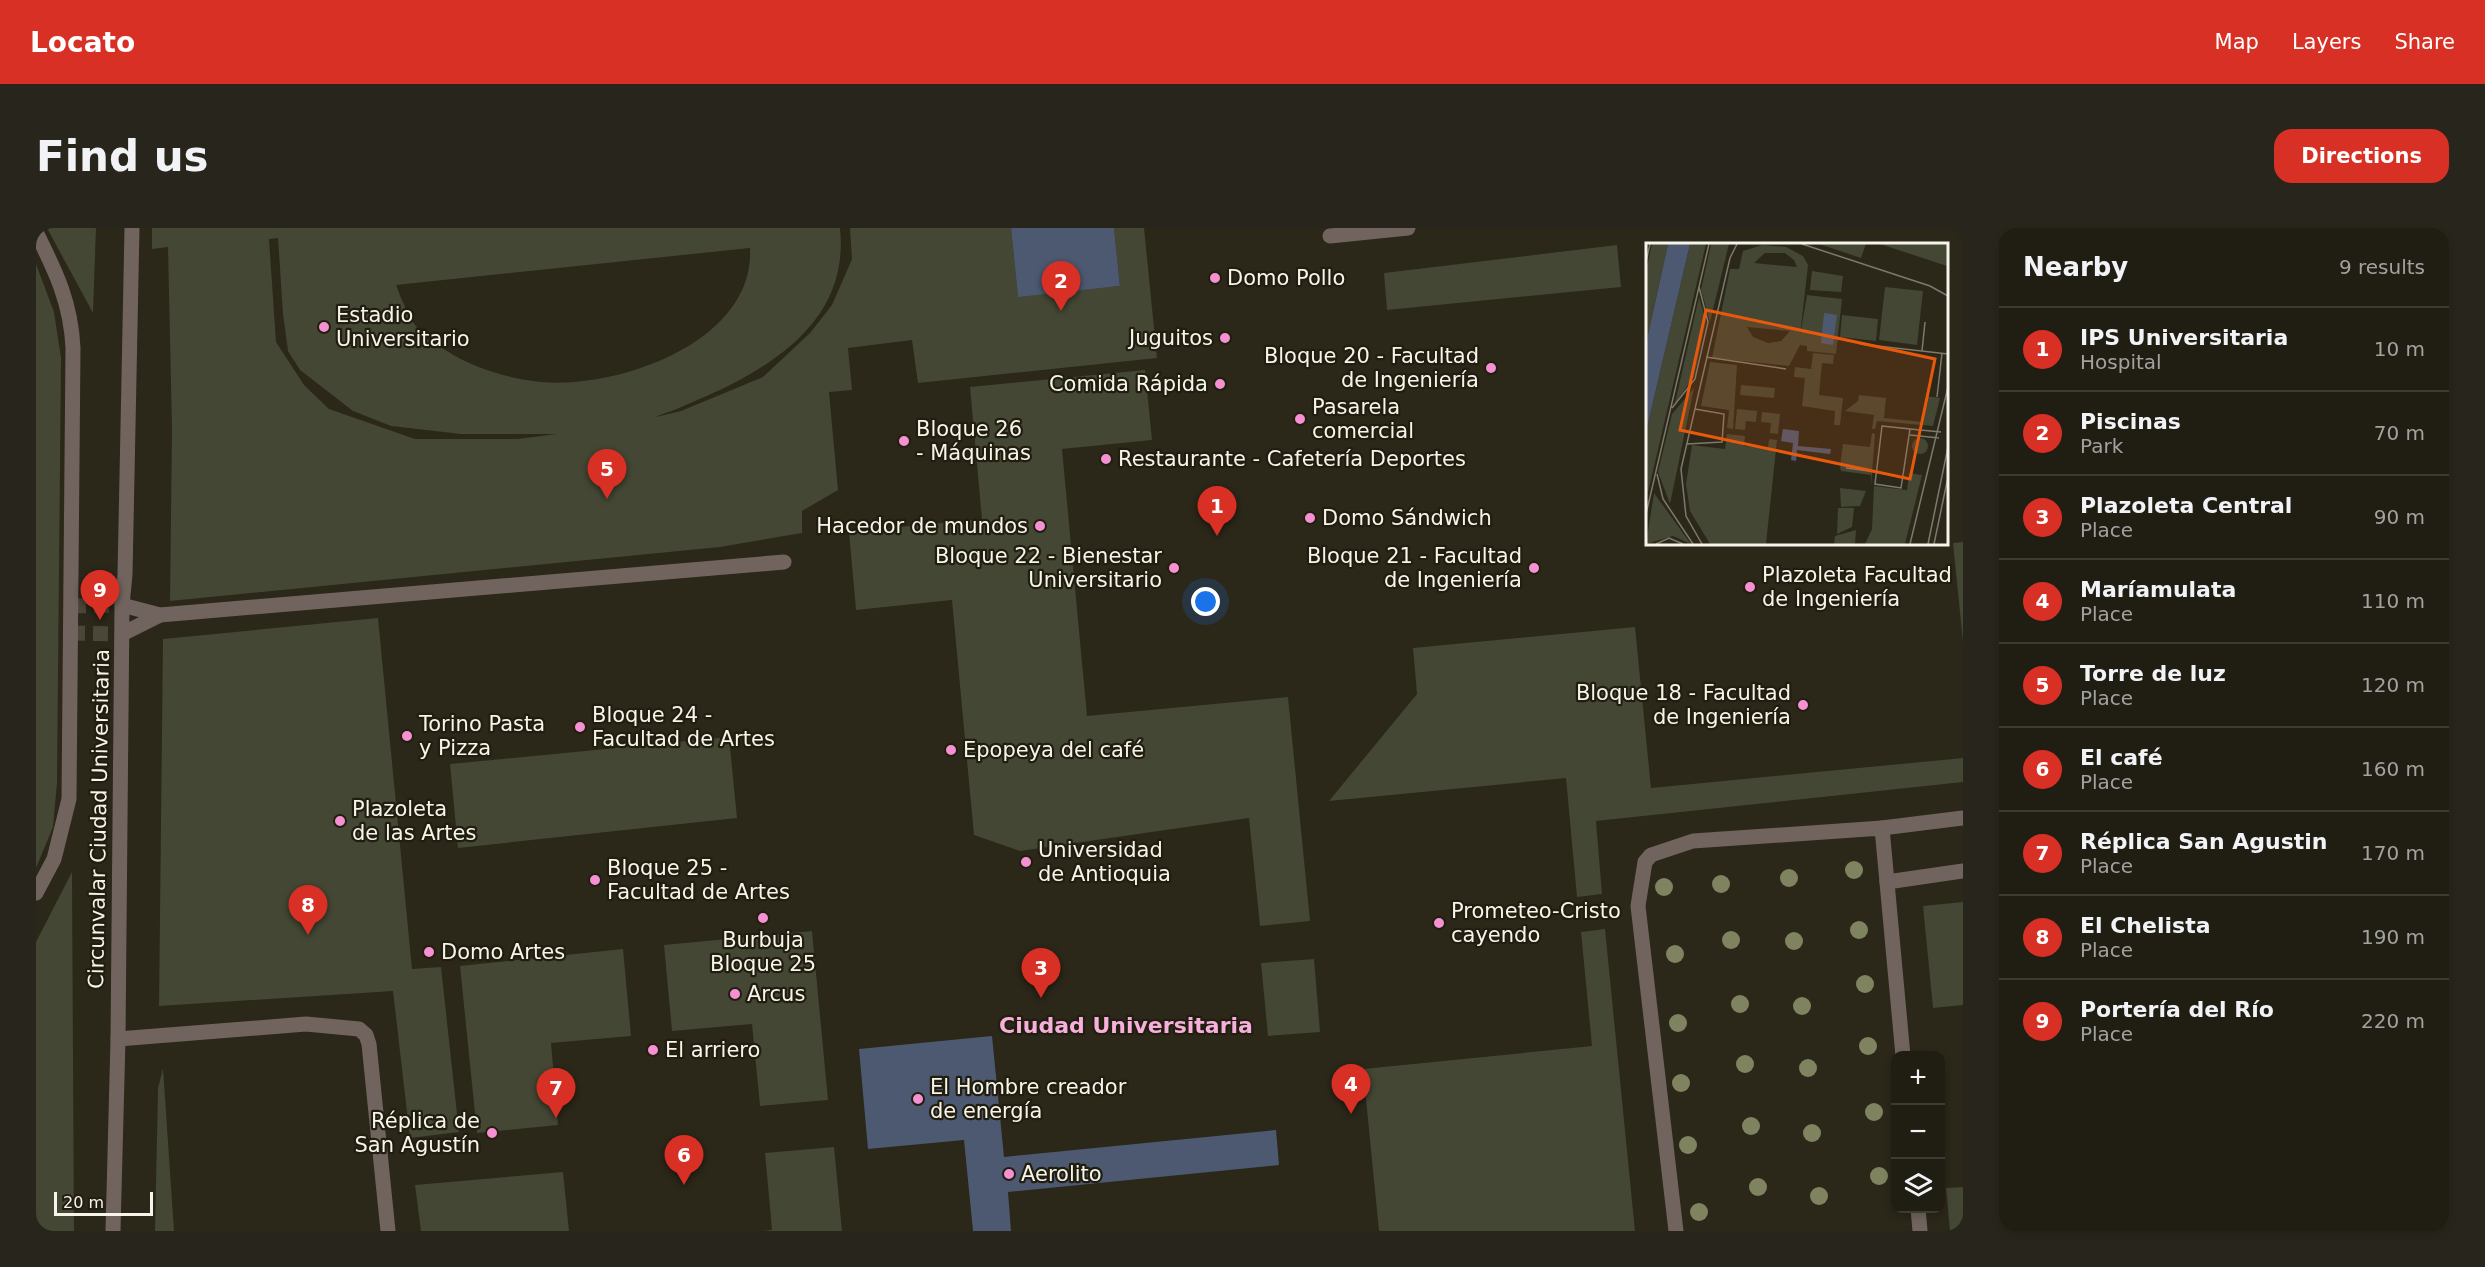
<!DOCTYPE html>
<meta charset="utf-8">
<style>
:root{--surface:#201d13;--page:#28261c;--text:#f1f3f6;--muted:#a2a2a0;--line:#3d3b33;--accent:#d93025}
body{margin:0;font-family:"DejaVu Sans",sans-serif;background:var(--page);color:var(--text)}
.controls{position:absolute;right:18px;bottom:18px;display:grid;overflow:hidden;border-radius:12px;box-shadow:0 3px 9px #0003}
.controls button{width:54px;height:54px;display:grid;place-items:center;padding:0;border:0;border-bottom:2px solid var(--line);background:var(--surface);color:var(--text);font:30px sans-serif}
.scale{position:absolute;left:18px;bottom:15px;width:99px;box-sizing:border-box;padding-left:6px;border:3px solid #f7f5eb;border-top:0;font-size:16px;line-height:21px;white-space:nowrap;color:#f7f5eb;-webkit-text-stroke:4px #211e10;paint-order:stroke}
.you{position:absolute;left:1170px;top:374px;width:21px;height:21px;margin:-15px;border:4px solid #fff;border-radius:50%;background:#1a73e8;box-shadow:0 0 0 9px #1a73e833}
.badge{display:grid;place-items:center;width:39px;height:39px;border-radius:50%;background:var(--accent);color:#fff;font-size:20px;font-weight:700}
.pin{position:absolute;translate:-50% -50px;filter:drop-shadow(0 2px 3px #0008)}
.pin::after{content:'';position:absolute;top:32px;width:21px;height:18px;background:inherit;clip-path:polygon(0 0,100% 0,50% 100%)}
.list{margin:0;padding:0;list-style:none}
h2{display:flex;justify-content:space-between;align-items:center;height:78px;margin:0;padding:0 24px;font-size:26px}
h2 small{font-size:20px;font-weight:400;color:var(--muted)}
.list li{display:grid;grid-template-columns:39px 1fr auto;gap:18px;align-items:center;box-sizing:border-box;height:84px;padding:0 24px;border-top:2px solid var(--line)}
.list b{display:block;font-size:22px;white-space:nowrap}
.list p{margin:0;font-size:20px;white-space:nowrap;color:var(--muted)}
.list em{font-size:20px;font-style:normal;color:var(--muted)}
.icon{flex:none;width:33px;height:33px;fill:none;stroke:currentColor;stroke-width:2;stroke-linecap:round;stroke-linejoin:round}
.map{position:relative;flex:none;width:1927px;height:1003px;overflow:hidden;border-radius:18px}
header{display:flex;align-items:center;gap:36px;box-sizing:border-box;height:84px;padding:0 30px;background:var(--accent);color:#fff}
header strong{font-size:28px}
nav{display:flex;gap:33px;margin-inline-start:auto;font-size:21px}
.intro{display:flex;align-items:center;justify-content:space-between;box-sizing:border-box;height:144px;padding:0 36px}
h1{margin:0;font-size:42px}
.button{padding:15px 27px;border-radius:18px;background:var(--accent);color:#fff;font-size:21px;font-weight:700}
main{display:flex;gap:36px;padding:0 36px}
aside{flex:1;background:var(--surface);border-radius:18px;box-shadow:0 3px 9px #0003}
.map>svg:first-child{display:block}
.green{fill:#434733;fill-rule:evenodd}
.water{fill:#4c5971}
.lines{fill:none;stroke-linecap:round;stroke-linejoin:round}
.minor-tunnel{stroke:#4a4638;stroke-width:15;stroke-dasharray:15 8;stroke-linecap:butt}
.minor{stroke:#71645e;stroke-width:15}
.tree{fill:#80835f}
.poi-dot{fill:#f591d2;stroke:#211e10;stroke-width:2}
.labels{text-anchor:middle;stroke-width:4.5;stroke-linejoin:round;paint-order:stroke}
.poi-label{font-size:21px;fill:#f7f5eb;stroke:#211e10;text-anchor:start}
.street-label{font-size:21px;fill:#f7f5eb;stroke:#211e10}
.neighbourhood-label{font-size:22px;font-weight:bold;fill:#f7afdc;stroke:#211e10}
.inset-road{fill:none;stroke:#7d796d;stroke-width:1.5}
.view{fill:#e8590c;fill-opacity:0.15;stroke:#e8590c;stroke-width:3}
.inset-edge{fill:none;stroke:#f7f5eb;stroke-width:3}
</style>
<header>
<strong>Locato</strong>
<nav><a>Map</a><a>Layers</a><a>Share</a></nav>
</header>
<div class="intro"><h1>Find us</h1><a class="button">Directions</a></div>
<main>
<div class="map">
<svg width="1927" height="1003" viewBox="0 0 1927 1003">
<rect width="100%" height="100%" fill="#2b2719"/>
<g class="green">
<polygon points="11,0 60,0 57,85"/>
<path d="M116 0H804C812 76 762 121 700 154 681 164 660 172 641 181 634 184 625 186 620 189L645 183 727 149 774 105 796 77 816 31 814 0H975L982 68 1084 58 1078 0H1108L1121 130 882 155 876 112 812 120 816 162 793 164 802 262 766 283V305L684 319 134 373 136 201 132 19 116 21ZM242 10 247 86 252 123 264 142 317 183 355 198 425 206H521L481 211H379L293 181 268 157 240 114 233 11ZM714 20C719 114 582 161 505 154 474 151 437 140 411 123 403 118 391 113 385 105 374 92 366 73 360 57Z"/>
<polygon points="1581,17 1585,59 1351,82 1348,45"/>
<polygon points="0,36 18,84 25,130 21,555 17,599 0,640"/>
<polygon points="1109,142 1116,212 1026,221 1051,488 1252,469 1274,693 1224,698 1213,590 984,623 938,607 916,372 820,382 813,304 946,291 934,159"/>
<polygon points="1927,314 1927,414 1917,315"/>
<polygon points="342,390 376,741 405,739 423,904 374,910 357,763 123,778 127,411"/>
<polygon points="1599,399 1615,560 1927,530 1927,554 1560,593 1566,666 1541,669 1530,550 1293,573 1381,466 1377,420"/>
<polygon points="693,509 701,590 422,620 414,536"/>
<polygon points="36,644 38,1003 0,1003 0,714"/>
<polygon points="1927,674 1927,777 1897,780 1887,678"/>
<polygon points="1569,701 1599,1003 1343,1003 1327,841 1556,818 1545,704"/>
<polygon points="776,703 792,872 724,878 716,796 636,803 628,717"/>
<polygon points="587,721 595,808 515,815 522,897 441,905 424,738"/>
<polygon points="1278,731 1284,804 1232,808 1225,735"/>
<polygon points="127,840 138,1003 119,1003 122,860"/>
<polygon points="798,919 806,1003 727,1003 736,1002 729,925"/>
<polygon points="527,944 533,1003 385,1003 379,957"/>
<polygon points="1927,959 1927,1003 1914,1003 1910,960"/>
</g>
<g class="water">
<polygon points="975,0 1078,0 1084,58 982,69"/>
<polygon points="956,808 968,929 1240,902 1243,937 972,964 975,1003 937,1003 928,912 832,921 823,821"/>
</g>
<g class="lines">
<g class="minor-tunnel">
<polyline points="35,378 86,377"/>
<polyline points="34,405 86,406"/>
</g>
<g class="minor">
<path d="M0 4C20 44 35 75 37 120L33 571 18 631 0 665"/>
<polyline points="1294,8 1372,0"/>
<polyline points="86,377 124,387 748,334"/>
<polyline points="86,406 124,387"/>
<polyline points="1846,600 1927,590"/>
<polyline points="1851,654 1927,643"/>
<polyline points="82,811 270,796 323,801 330,807 333,816 352,1003"/>
<polyline points="1882,980 1884,1003"/>
<polyline points="77,1003 82,811 86,377 89,347 96,0"/>
<polyline points="1640,1003 1602,678 1609,634 1615,627 1657,613 1846,600 1867,828"/>
</g>
</g>
<g class="tree">
<circle cx="1818" cy="642" r="9"/>
<circle cx="1753" cy="650" r="9"/>
<circle cx="1685" cy="656" r="9"/>
<circle cx="1628" cy="659" r="9"/>
<circle cx="1823" cy="702" r="9"/>
<circle cx="1695" cy="712" r="9"/>
<circle cx="1758" cy="713" r="9"/>
<circle cx="1639" cy="726" r="9"/>
<circle cx="1829" cy="756" r="9"/>
<circle cx="1704" cy="776" r="9"/>
<circle cx="1766" cy="778" r="9"/>
<circle cx="1642" cy="795" r="9"/>
<circle cx="1832" cy="818" r="9"/>
<circle cx="1709" cy="836" r="9"/>
<circle cx="1772" cy="840" r="9"/>
<circle cx="1645" cy="855" r="9"/>
<circle cx="1838" cy="884" r="9"/>
<circle cx="1715" cy="898" r="9"/>
<circle cx="1776" cy="905" r="9"/>
<circle cx="1652" cy="917" r="9"/>
<circle cx="1843" cy="948" r="9"/>
<circle cx="1722" cy="959" r="9"/>
<circle cx="1783" cy="968" r="9"/>
<circle cx="1663" cy="984" r="9"/>
</g>
<g class="poi-dot">
<circle cx="1179" cy="50" r="6"/>
<circle cx="288" cy="99" r="6"/>
<circle cx="1189" cy="110" r="6"/>
<circle cx="1455" cy="140" r="6"/>
<circle cx="1184" cy="156" r="6"/>
<circle cx="1264" cy="191" r="6"/>
<circle cx="868" cy="213" r="6"/>
<circle cx="1070" cy="231" r="6"/>
<circle cx="1274" cy="290" r="6"/>
<circle cx="1004" cy="298" r="6"/>
<circle cx="1138" cy="340" r="6"/>
<circle cx="1498" cy="340" r="6"/>
<circle cx="1714" cy="359" r="6"/>
<circle cx="1767" cy="477" r="6"/>
<circle cx="544" cy="499" r="6"/>
<circle cx="371" cy="508" r="6"/>
<circle cx="915" cy="522" r="6"/>
<circle cx="304" cy="593" r="6"/>
<circle cx="990" cy="634" r="6"/>
<circle cx="559" cy="652" r="6"/>
<circle cx="727" cy="690" r="6"/>
<circle cx="1403" cy="695" r="6"/>
<circle cx="393" cy="724" r="6"/>
<circle cx="699" cy="766" r="6"/>
<circle cx="617" cy="822" r="6"/>
<circle cx="882" cy="871" r="6"/>
<circle cx="456" cy="905" r="6"/>
<circle cx="973" cy="946" r="6"/>
</g>
<g class="labels">
<g class="poi-label">
<text x="1191" y="57">Domo Pollo</text>
<text x="300" y="94">Estadio<tspan x="300" dy="24">Universitario</tspan></text>
<text x="1177" y="117" text-anchor="end">Juguitos</text>
<text x="1443" y="135" text-anchor="end">Bloque 20 - Facultad<tspan x="1443" dy="24">de Ingeniería</tspan></text>
<text x="1172" y="163" text-anchor="end">Comida Rápida</text>
<text x="1276" y="186">Pasarela<tspan x="1276" dy="24">comercial</tspan></text>
<text x="880" y="208">Bloque 26<tspan x="880" dy="24">- Máquinas</tspan></text>
<text x="1082" y="238">Restaurante - Cafetería Deportes</text>
<text x="1286" y="297">Domo Sándwich</text>
<text x="992" y="305" text-anchor="end">Hacedor de mundos</text>
<text x="1126" y="335" text-anchor="end">Bloque 22 - Bienestar<tspan x="1126" dy="24">Universitario</tspan></text>
<text x="1486" y="335" text-anchor="end">Bloque 21 - Facultad<tspan x="1486" dy="24">de Ingeniería</tspan></text>
<text x="1726" y="354">Plazoleta Facultad<tspan x="1726" dy="24">de Ingeniería</tspan></text>
<text x="1755" y="472" text-anchor="end">Bloque 18 - Facultad<tspan x="1755" dy="24">de Ingeniería</tspan></text>
<text x="556" y="494">Bloque 24 -<tspan x="556" dy="24">Facultad de Artes</tspan></text>
<text x="383" y="503">Torino Pasta<tspan x="383" dy="24">y Pizza</tspan></text>
<text x="927" y="529">Epopeya del café</text>
<text x="316" y="588">Plazoleta<tspan x="316" dy="24">de las Artes</tspan></text>
<text x="1002" y="629">Universidad<tspan x="1002" dy="24">de Antioquia</tspan></text>
<text x="571" y="647">Bloque 25 -<tspan x="571" dy="24">Facultad de Artes</tspan></text>
<text x="1415" y="690">Prometeo-Cristo<tspan x="1415" dy="24">cayendo</tspan></text>
<text x="727" y="719" text-anchor="middle">Burbuja<tspan x="727" dy="24">Bloque 25</tspan></text>
<text x="405" y="731">Domo Artes</text>
<text x="711" y="773">Arcus</text>
<text x="629" y="829">El arriero</text>
<text x="894" y="866">El Hombre creador<tspan x="894" dy="24">de energía</tspan></text>
<text x="444" y="900" text-anchor="end">Réplica de<tspan x="444" dy="24">San Agustín</tspan></text>
<text x="985" y="953">Aerolito</text>
</g>
<g class="street-label">
<text transform="translate(63 591) rotate(-89)" y="7">Circunvalar Ciudad Universitaria</text>
</g>
<g class="neighbourhood-label">
<text x="1090" y="805">Ciudad Universitaria</text>
</g>
</g>
<g transform="translate(1610 15)">
<rect width="302" height="302" fill="#2b2719"/>
<path d="M6 1H22L0 101V28ZM44 1H60L0 258V189ZM65 1H83L64 79 55 47ZM173 1H220L215 15ZM234 1H301V23ZM116 2 140 4 157 13 162 22 154 93 161 52 196 56 190 111 161 108V103L154 102 143 123 66 115 84 26H93L97 8ZM119 10H139L148 17 151 24 108 20ZM101 84 144 88 135 98 122 100 107 94ZM166 28 197 33 195 49 164 47ZM239 44 277 48 271 102 233 97ZM53 54 60 78 48 134 29 160ZM196 72 232 76 230 98 194 94ZM167 110 188 112 187 121 176 120 173 152 197 155 194 182H188L189 168 156 163 159 135 148 134 149 124 165 126ZM64 119 91 122 87 186 81 185 83 167 55 163ZM95 142 129 145 128 155 94 152ZM48 145 24 261 12 229 26 171ZM213 152 240 155 238 175 277 179 280 153 294 155 287 183 231 178 229 186H226L228 172 199 168 212 158ZM91 166 111 168 110 179 100 178 99 187 89 186ZM116 169 134 171 132 191 124 190 125 180 115 179ZM226 190 229 191 225 243V232L195 228 194 223 197 201 224 204ZM81 191 99 193 98 203 122 205 123 196 131 197 120 301H64L44 268 40 241 46 202 79 206ZM266 203a8 8 0 1 1 16 0a8 8 0 1 1-16 0ZM263 230 276 232 259 301H219L226 286 228 243 261 247ZM194 245 220 248 214 263 195 264ZM8 250 45 301 27 293 0 301ZM192 265H208L206 284 191 291ZM210 287 209 301H188L189 293Z" fill="#434733" fill-rule="evenodd"/>
<path d="M22 1H44L0 189V101ZM178 70 191 72 187 102 175 100ZM137 186 153 188 152 203 185 206 184 211 151 207 150 218 145 217 147 200 135 198Z" fill="#4c5971"/>
<path class="inset-road" d="M156 1 284 43 302 53M0 19 4 1M214 101 302 111M276 108 279 79M60 114 140 126M291 154 296 110M26 165 49 136 62 79 53 44M236 183 264 186 255 245 229 241ZM264 186 295 189M264 192 293 195M41 201 76 199 78 171 49 166M200 225 230 229M11 231 17 256 47 301M0 271 63 1M10 301 23 295 37 301M56 301 40 273 35 226 84 15 91 1M264 301 302 144M282 301 302 204M288 301 302 234"/>
<path class="view" d="M60 67 289 116 264 236 34 187Z"/>
<rect width="302" height="302" class="inset-edge"/>
</g>
</svg>
<div class="controls">
<button>+</button>
<button>−</button>
<button><svg class="icon" aria-label="layers" viewBox="0 0 24 24"><path d="M12 4l9 5-9 5-9-5zM3 14l9 5 9-5"/></svg></button>
</div>
<div class="scale">20 m</div>
<div class="you"></div>
<div class="pin badge" style="left:1181px;top:308px">1</div>
<div class="pin badge" style="left:1025px;top:83px">2</div>
<div class="pin badge" style="left:1005px;top:770px">3</div>
<div class="pin badge" style="left:1315px;top:886px">4</div>
<div class="pin badge" style="left:571px;top:271px">5</div>
<div class="pin badge" style="left:648px;top:957px">6</div>
<div class="pin badge" style="left:520px;top:890px">7</div>
<div class="pin badge" style="left:272px;top:707px">8</div>
<div class="pin badge" style="left:64px;top:392px">9</div>
</div>
<aside>
<h2>Nearby<small>9 results</small></h2>
<ul class="list">
<li><span class="badge">1</span><div><b>IPS Universitaria</b><p>Hospital</p></div><em>10 m</em></li>
<li><span class="badge">2</span><div><b>Piscinas</b><p>Park</p></div><em>70 m</em></li>
<li><span class="badge">3</span><div><b>Plazoleta Central</b><p>Place</p></div><em>90 m</em></li>
<li><span class="badge">4</span><div><b>Maríamulata</b><p>Place</p></div><em>110 m</em></li>
<li><span class="badge">5</span><div><b>Torre de luz</b><p>Place</p></div><em>120 m</em></li>
<li><span class="badge">6</span><div><b>El café</b><p>Place</p></div><em>160 m</em></li>
<li><span class="badge">7</span><div><b>Réplica San Agustin</b><p>Place</p></div><em>170 m</em></li>
<li><span class="badge">8</span><div><b>El Chelista</b><p>Place</p></div><em>190 m</em></li>
<li><span class="badge">9</span><div><b>Portería del Río</b><p>Place</p></div><em>220 m</em></li>
</ul>
</aside>
</main>
